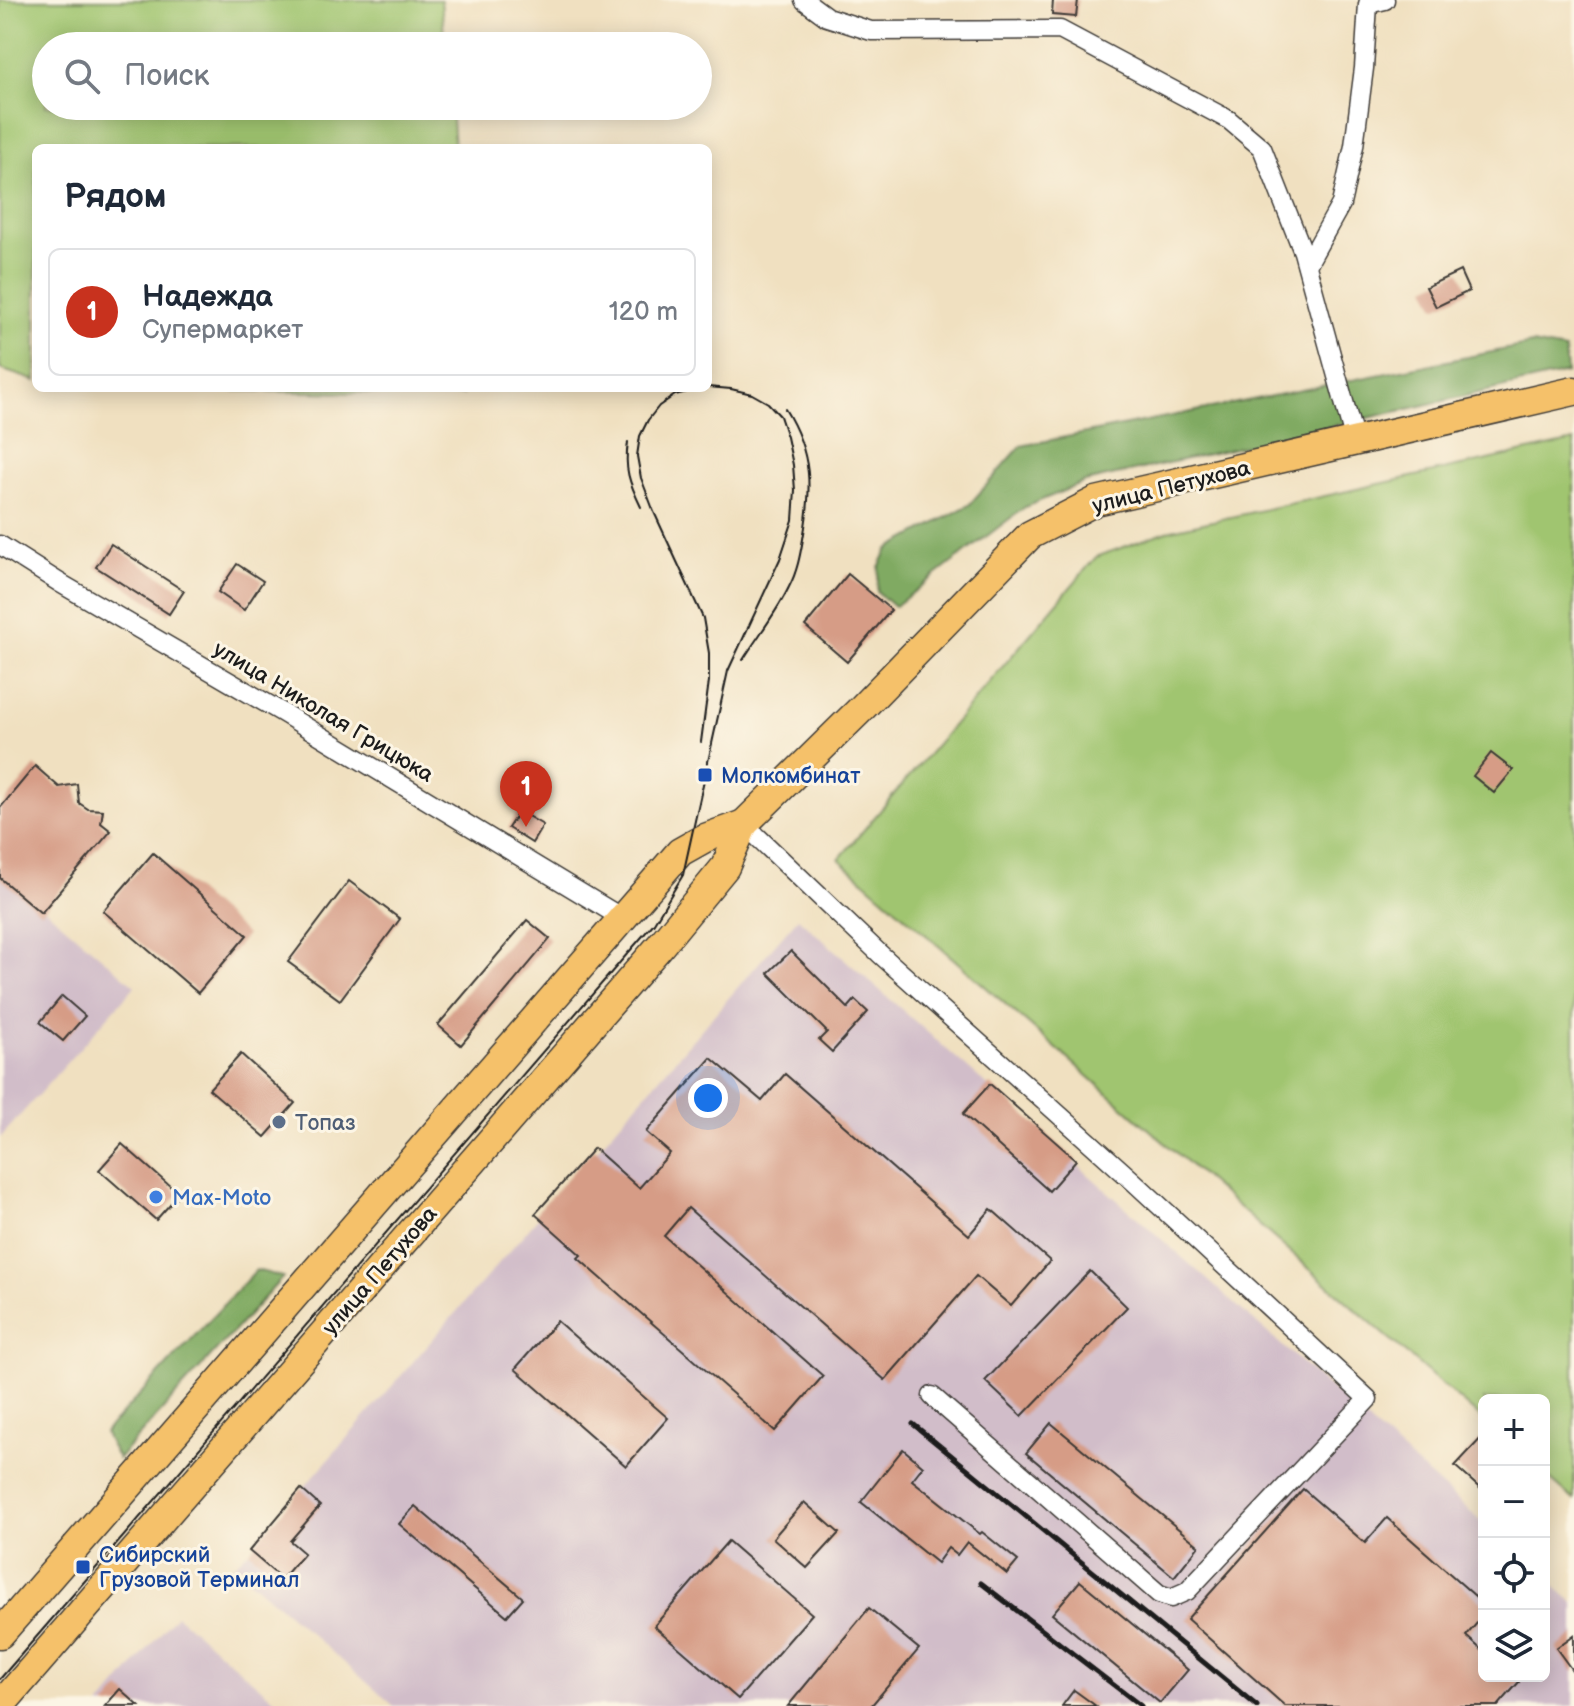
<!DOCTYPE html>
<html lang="ru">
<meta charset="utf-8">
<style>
:root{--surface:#fff;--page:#f2f2f3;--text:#1f2937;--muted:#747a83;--line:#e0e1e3;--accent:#c8321e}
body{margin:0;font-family:"Balsamiq Sans",sans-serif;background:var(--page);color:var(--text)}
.controls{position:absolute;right:24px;bottom:24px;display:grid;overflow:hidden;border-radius:12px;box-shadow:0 4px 20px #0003}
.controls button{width:72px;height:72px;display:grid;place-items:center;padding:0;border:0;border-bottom:2px solid var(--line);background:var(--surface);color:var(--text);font:40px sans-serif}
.you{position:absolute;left:708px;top:1098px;width:28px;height:28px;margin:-20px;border:6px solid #fff;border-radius:50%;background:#1a73e8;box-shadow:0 0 0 12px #1a73e833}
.badge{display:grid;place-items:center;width:52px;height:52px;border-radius:50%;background:var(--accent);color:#fff;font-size:26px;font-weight:700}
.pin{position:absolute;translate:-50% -66px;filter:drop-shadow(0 2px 4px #0008)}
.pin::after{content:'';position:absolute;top:42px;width:28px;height:24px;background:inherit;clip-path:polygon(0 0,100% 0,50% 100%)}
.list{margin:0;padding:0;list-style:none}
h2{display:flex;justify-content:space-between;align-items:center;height:104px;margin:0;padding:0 32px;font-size:34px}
h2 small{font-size:26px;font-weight:400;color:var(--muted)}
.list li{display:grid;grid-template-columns:52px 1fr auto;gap:24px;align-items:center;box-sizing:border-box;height:128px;margin:0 16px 16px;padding:0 16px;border:2px solid var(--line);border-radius:12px}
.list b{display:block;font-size:30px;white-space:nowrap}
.list p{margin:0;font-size:26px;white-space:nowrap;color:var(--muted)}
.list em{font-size:26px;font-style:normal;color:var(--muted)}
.icon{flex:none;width:44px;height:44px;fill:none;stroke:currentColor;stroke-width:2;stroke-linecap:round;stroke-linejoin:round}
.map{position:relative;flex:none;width:1574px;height:1706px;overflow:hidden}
.search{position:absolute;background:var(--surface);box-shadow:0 4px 20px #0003;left:32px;top:32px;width:680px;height:88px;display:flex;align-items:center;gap:20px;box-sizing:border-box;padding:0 28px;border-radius:44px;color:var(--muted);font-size:30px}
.panel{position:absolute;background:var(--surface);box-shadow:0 4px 20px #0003;left:32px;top:144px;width:680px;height:248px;border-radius:12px}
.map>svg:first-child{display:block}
.industrial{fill:#d1bdc9}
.green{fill:#a0c56f;stroke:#5e7046;stroke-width:2}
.forest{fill:#80aa62;stroke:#4e633f;stroke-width:2}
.building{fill:#d69c86}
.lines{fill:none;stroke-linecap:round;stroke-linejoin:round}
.minor-casing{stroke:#3c3935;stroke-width:21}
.trunk-casing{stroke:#3c3935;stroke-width:31}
.minor{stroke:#fff;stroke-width:18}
.trunk{stroke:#f5c16b;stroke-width:28}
.tram{stroke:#1c1c1c;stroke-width:2}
.rail{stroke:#1c1c1c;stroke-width:5}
.transit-dot{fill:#1a4fb4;stroke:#fcf5e5;stroke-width:3}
.service-dot{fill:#5c6f8a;stroke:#fcf5e5;stroke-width:3}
.shop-dot{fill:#3f7fe0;stroke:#fcf5e5;stroke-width:3}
.labels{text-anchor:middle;stroke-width:6;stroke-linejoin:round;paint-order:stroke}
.street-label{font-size:22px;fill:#1c1c1c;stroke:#fcf5e5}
.transit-label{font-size:22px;fill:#164399;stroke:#fcf5e5;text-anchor:start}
.service-label{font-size:22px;fill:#4e5e75;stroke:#fcf5e5;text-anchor:start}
.shop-label{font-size:22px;fill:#366cbe;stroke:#fcf5e5;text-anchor:start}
</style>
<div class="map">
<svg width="1574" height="1706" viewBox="0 0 1574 1706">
<rect width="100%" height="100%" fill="#fcf5e5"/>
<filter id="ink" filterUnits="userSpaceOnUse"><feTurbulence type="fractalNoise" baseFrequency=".0125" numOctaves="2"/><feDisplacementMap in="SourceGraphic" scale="16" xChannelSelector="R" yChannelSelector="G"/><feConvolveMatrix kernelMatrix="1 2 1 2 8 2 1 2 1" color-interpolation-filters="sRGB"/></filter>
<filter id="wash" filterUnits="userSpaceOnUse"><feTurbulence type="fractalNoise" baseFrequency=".006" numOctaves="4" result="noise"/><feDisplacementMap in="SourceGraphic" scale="32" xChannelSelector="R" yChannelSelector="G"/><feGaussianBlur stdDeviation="1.8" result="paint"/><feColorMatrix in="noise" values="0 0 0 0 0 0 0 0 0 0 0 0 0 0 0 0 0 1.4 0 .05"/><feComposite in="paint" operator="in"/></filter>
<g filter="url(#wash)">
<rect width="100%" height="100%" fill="#f0e0c0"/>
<g class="industrial">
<polygon points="0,870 135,986 0,1138"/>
<polygon points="798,918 1484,1524 1484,1676 1544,1676 1544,1577 1574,1603 1574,1706 394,1706 233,1566 249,1551"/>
<polygon points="176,1615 282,1706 100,1706"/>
</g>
<g class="green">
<polygon points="0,0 441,0 445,46 46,46 46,106 451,106 454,148 36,148 36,381 0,369"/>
<polygon points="103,388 466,388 462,395"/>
<polygon points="1574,441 1574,1500 1544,1474 1544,1400 1484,1400 1484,1421 839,859 1096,557 1167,531"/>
</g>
<g class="forest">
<polygon points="1532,344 1565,350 1567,373 1085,482 1025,507 894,607 877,592 879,567 888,549 969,505 1021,446"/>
<polygon points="256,1270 283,1277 118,1459 104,1433"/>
</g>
<g id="blocks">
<g class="building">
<polygon points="1053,0 1078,0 1076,17 1052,15"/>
<polygon points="1460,271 1469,291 1436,307 1426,287"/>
<polygon points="111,544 184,591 169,614 96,567"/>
<polygon points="237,564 263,581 244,610 218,592"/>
<polygon points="848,574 891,610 847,662 805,626"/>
<polygon points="1491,753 1513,770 1494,793 1473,776"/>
<polygon points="35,766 59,787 77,784 79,803 88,809 103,810 101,823 111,831 41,913 0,878 0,808"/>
<polygon points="519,811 543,825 532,843 508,828"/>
<polygon points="153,853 247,935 198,993 103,911"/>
<polygon points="349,881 400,919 340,1000 288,962"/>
<polygon points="527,920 550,939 461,1045 438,1025"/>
<polygon points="791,951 848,1008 855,1000 868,1012 832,1052 819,1040 827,1032 768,973"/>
<polygon points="62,996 85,1016 63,1041 40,1022"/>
<polygon points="241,1054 295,1103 265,1137 209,1089"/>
<polygon points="711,1058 762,1101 785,1074 969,1235 991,1209 1050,1261 1011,1306 976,1276 885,1380 688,1208 664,1236 823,1376 775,1431 578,1258 581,1255 535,1214 594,1148 639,1188 670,1153 646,1132"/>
<polygon points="990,1084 1076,1160 1049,1191 963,1114"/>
<polygon points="122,1144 179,1194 156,1220 99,1170"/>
<polygon points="1090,1271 1127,1307 1022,1416 985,1381"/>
<polygon points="557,1321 668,1418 626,1466 515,1369"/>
<polygon points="1051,1423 1199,1546 1174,1577 1026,1453"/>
<polygon points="1484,1435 1484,1492 1455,1466"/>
<polygon points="903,1449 923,1466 912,1480 980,1534 982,1532 1018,1561 1007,1574 967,1542 957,1555 948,1548 937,1563 861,1502"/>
<polygon points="301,1489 320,1506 290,1541 304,1553 282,1579 249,1551"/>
<polygon points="1303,1489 1365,1543 1387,1518 1484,1604 1484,1615 1466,1636 1484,1652 1484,1676 1512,1676 1519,1682 1498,1706 1285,1706 1187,1619"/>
<polygon points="804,1502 839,1533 807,1568 773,1538"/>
<polygon points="415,1506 523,1598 507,1616 399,1524"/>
<polygon points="728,1541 812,1614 738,1699 654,1626"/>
<polygon points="1080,1581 1188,1670 1160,1703 1052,1614"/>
<polygon points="869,1608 919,1649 871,1706 788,1706"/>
<polygon points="1574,1635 1574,1673 1556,1648"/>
<polygon points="120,1689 139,1706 105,1706"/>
<polygon points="1074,1690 1096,1706 1062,1706"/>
</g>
</g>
</g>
<g filter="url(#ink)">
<use href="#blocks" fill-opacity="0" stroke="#3c3935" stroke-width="2"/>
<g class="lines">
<g class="minor-casing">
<g id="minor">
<polyline points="804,0 827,17 871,31 1060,30 1229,120 1262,148 1303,252 1355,442"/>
<polyline points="1307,265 1341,204 1354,146 1364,68 1368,4 1385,0"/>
<polyline points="0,545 60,583 283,713 622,918"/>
<polyline points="744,824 880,954 1134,1182 1368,1399 1187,1591 1171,1598 1159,1594 932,1396"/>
</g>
</g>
<g class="trunk-casing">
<g id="trunk">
<polyline points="0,1634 680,852 705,838 744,824"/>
<polyline points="0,1706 660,946 725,867 744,824 862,708 1030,535 1096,501 1574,391"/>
</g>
</g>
<use href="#minor" class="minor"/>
<use href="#trunk" class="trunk"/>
<g class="tram">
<path d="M628 442C624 469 629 482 641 507"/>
<path d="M743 660C758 636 777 612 789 587 797 572 800 556 803 539 812 489 813 454 785 409"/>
<polyline points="701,742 709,681 709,653 703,618 654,512 641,478 637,456 640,436 648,420 659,406 675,395 703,388"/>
<polyline points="0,1679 654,923 683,875 728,671 780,559 793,520 795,490 793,465 787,437 780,416 768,403 752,394 731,389 708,387"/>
</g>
<g class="rail">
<polyline points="913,1424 1257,1706"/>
<polyline points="981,1583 1141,1706"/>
</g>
</g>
</g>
<g class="transit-dot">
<rect x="697" y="767" width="16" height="16" rx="4"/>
<rect x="75" y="1559" width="16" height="16" rx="4"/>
</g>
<circle class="service-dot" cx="279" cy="1122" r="8"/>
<circle class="shop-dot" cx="156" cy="1197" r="8"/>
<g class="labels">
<g class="street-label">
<text transform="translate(1171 486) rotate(-14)" y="8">улица Петухова</text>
<text transform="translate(324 711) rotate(31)" y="8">улица Николая Грицюка</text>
<text transform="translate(379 1270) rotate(-49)" y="8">улица Петухова</text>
</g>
<g class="transit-label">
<text x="721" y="783">Молкомбинат</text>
<text x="99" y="1562">Сибирский<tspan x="99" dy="25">Грузовой Терминал</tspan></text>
</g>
<g class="service-label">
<text x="295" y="1130">Топаз</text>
</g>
<g class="shop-label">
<text x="172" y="1205">Max-Moto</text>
</g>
</g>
</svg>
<div class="controls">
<button>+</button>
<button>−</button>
<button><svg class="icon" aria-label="locate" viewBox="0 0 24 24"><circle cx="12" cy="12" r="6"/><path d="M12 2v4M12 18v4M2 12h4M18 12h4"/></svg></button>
<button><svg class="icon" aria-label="layers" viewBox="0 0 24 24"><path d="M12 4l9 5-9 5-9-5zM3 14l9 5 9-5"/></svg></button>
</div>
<div class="you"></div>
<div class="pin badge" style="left:526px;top:827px">1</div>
<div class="search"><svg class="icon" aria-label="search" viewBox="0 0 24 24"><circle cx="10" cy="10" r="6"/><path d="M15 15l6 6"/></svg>Поиск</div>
<section class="panel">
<h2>Рядом<small></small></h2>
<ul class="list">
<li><span class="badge">1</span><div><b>Надежда</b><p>Супермаркет</p></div><em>120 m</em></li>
</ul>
</section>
</div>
